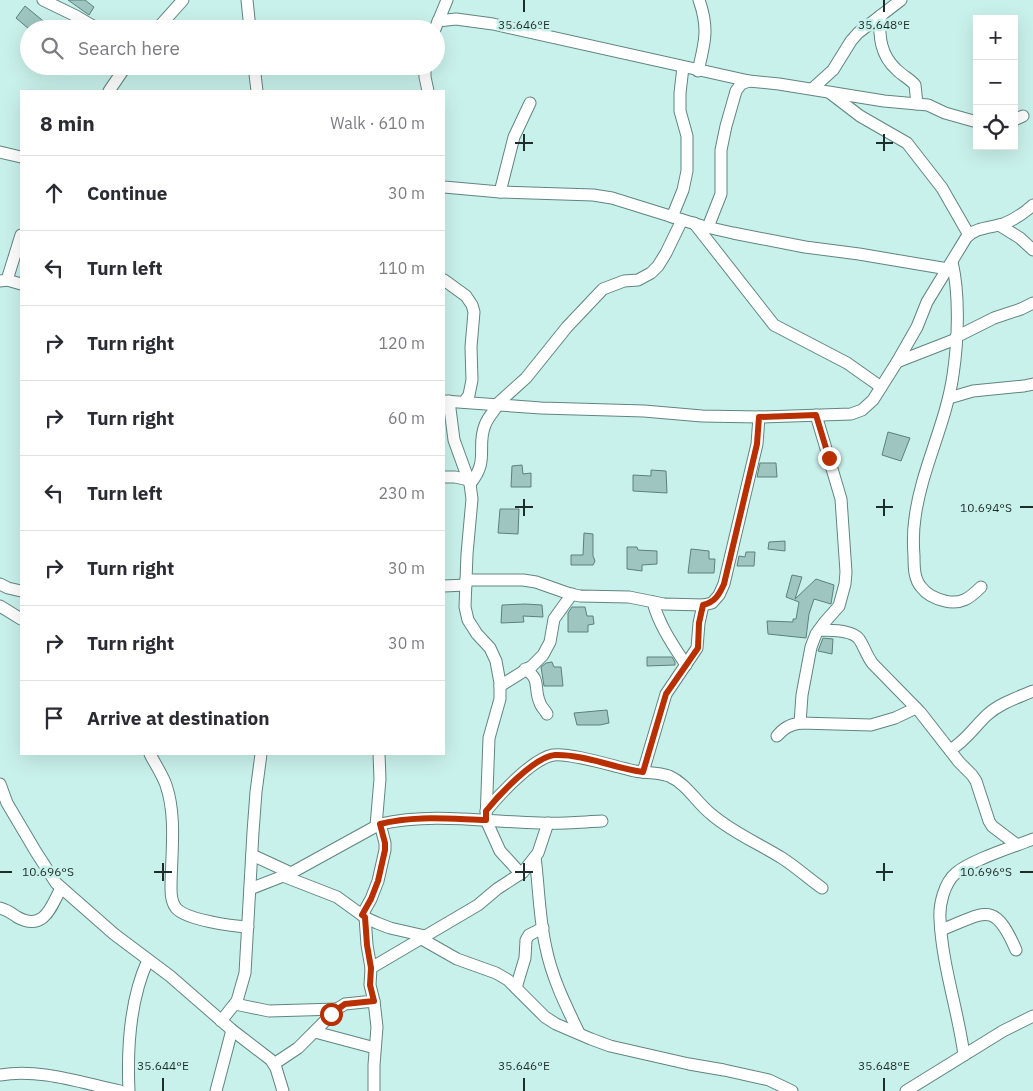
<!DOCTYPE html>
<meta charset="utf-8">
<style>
:root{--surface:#fff;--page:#f7f7f7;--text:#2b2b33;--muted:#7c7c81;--line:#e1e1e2}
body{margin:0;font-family:"IBM Plex Sans",sans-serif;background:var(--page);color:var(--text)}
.controls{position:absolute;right:15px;top:15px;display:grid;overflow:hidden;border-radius:0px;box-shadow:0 5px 20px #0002}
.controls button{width:45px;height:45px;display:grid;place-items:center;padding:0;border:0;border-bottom:1px solid var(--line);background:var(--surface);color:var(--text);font:25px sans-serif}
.stop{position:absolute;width:15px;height:15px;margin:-11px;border:4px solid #b82f00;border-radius:50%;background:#fff}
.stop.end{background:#b82f00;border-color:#fff;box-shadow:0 1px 5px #0008}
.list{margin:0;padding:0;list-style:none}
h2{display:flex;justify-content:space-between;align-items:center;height:65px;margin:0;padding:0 20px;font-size:21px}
h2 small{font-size:16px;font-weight:400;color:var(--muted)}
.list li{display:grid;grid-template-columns:32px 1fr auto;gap:15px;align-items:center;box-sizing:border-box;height:75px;padding:0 20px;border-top:1px solid var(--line)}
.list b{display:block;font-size:19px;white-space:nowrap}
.list em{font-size:16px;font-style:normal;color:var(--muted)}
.icon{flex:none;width:28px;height:28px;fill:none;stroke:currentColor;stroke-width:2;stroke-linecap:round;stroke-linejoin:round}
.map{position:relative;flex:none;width:1033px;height:1091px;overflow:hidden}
.search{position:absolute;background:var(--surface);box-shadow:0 5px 20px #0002;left:20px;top:20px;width:425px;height:55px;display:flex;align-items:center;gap:12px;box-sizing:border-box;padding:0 18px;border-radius:28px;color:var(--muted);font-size:19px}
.panel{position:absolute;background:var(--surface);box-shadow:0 5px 20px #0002;left:20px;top:90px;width:425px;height:665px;border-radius:0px}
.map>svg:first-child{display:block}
.building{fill:#9ec5bf;stroke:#5c817c}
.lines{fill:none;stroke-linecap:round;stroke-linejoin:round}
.minor-casing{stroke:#608580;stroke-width:13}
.minor{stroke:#fff;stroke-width:11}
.route{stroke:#b82f00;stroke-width:6}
.ticks{fill:none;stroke:#1d2d2a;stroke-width:2}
.ticks-label{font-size:12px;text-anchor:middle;fill:#1d2d2a;stroke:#c9f1eb;stroke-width:5;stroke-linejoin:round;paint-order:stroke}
</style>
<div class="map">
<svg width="1033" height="1091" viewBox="0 0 1033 1091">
<rect width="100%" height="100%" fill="#c9f1eb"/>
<g class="building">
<polygon points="68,0 85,0 94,7 89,15"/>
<polygon points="25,6 53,29 29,29 16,18"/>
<polygon points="888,432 910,438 901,461 882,455"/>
<polygon points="760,463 776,463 777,477 757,477"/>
<polygon points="522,465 523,474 531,473 531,487 511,487 512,466"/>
<polygon points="651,470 666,471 667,493 633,491 633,475 651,476"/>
<polygon points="500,509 519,509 518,534 498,533"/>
<polygon points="584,533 593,534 593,556 595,561 593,565 571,565 571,555 583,555"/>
<polygon points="785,541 785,551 768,549 769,542"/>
<polygon points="627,547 637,547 638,550 657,551 657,564 642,565 642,571 627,569"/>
<polygon points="691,549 709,551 709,559 715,559 714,573 688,573"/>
<polygon points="746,552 755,552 754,566 737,566 739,556 745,557"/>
<polygon points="792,575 802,577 795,599 816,579 834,585 831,604 814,599 809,614 806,638 768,634 767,621 793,622 793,619 796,619 799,602 786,597"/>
<polygon points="525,604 542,605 543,617 523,616 524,622 501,623 502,605"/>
<polygon points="572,607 585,607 587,616 593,616 594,624 588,625 588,632 568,632 568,613"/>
<polygon points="823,638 833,639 832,654 818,651"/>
<polygon points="647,657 672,657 675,662 675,665 647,666"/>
<polygon points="552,662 554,667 561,667 563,686 544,686 541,667 546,663"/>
<polygon points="607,710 609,723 600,725 577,725 574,713"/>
</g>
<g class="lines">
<g class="minor-casing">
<g id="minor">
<polyline points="43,0 76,16 98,29"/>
<polyline points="247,0 250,29"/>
<path d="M880 16C879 36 880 55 897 70 903 76 910 79 915 85L917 104"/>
<polyline points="438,21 456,19 493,24 749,81"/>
<polyline points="157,29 183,0"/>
<polyline points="435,29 447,0"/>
<polyline points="254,66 257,91"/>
<polyline points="425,66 425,77 428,91"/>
<path d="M698 71C705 42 709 28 699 0"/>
<polyline points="812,89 833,70 851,41 858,33 901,0"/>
<polyline points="109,91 126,66"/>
<polyline points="830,93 860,116 907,143 942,188 969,235"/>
<polyline points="1014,120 1023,116"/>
<polyline points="0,152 21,157"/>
<polyline points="444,187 500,192 593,195 612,198 702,226 733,233 805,247 859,254 948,269"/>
<polyline points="500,192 514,137 530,103"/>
<polyline points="672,217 683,190 687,171 687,136 680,111 680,93 683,67"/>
<polyline points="694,223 774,325 847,363 881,387"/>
<polyline points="999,225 1020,238 1033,250"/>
<polyline points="708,227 721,194 721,150 726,126 736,91 741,84 749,81 779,84 884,101 928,105 945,113 977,122"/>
<path d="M952 262C960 295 958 342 953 375 946 424 921 470 915 518 913 531 913 543 914 556 914 567 914 580 922 588 927 595 937 599 945 601 961 605 970 598 981 587"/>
<polyline points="7,280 21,235"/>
<polyline points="444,280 466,296 472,305 474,312 471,347 472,380 469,395 464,402"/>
<polyline points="0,281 7,280 21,284"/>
<polyline points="956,337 994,318 1021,309 1033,303"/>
<polyline points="897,362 956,339"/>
<polyline points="949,398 973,391 1024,386 1033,384"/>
<path d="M444 401 541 408 644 411 702 416 759 417 851 414 862 410 873 400 897 362 917 327 927 302 966 238C976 227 989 228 1003 224 1014 220 1024 213 1033 205"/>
<polyline points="449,401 454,440 470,484 472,499 467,554 465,607 468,620 477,634 490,648 496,661 500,683 500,699 489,738 486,820 500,851 521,874"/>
<polyline points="496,405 526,378 567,327 603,289 624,281 638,280 651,273 658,266 666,253 682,220"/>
<polyline points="444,477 455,477 469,480"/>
<path d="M470 484C490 460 476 447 485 425 488 417 494 411 498 405"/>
<polyline points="466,580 523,580 536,582 570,594 580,596 629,597 664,604 703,605 712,603 719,595 724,584 757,444 759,417"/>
<polyline points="0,584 8,588 21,591"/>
<polyline points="444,586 466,585"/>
<path d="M653 602C659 625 673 645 686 665"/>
<polyline points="0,606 21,619"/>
<path d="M819 630C830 631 851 629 859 639 864 646 867 657 873 664L920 712 959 762 972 775 976 781 989 821 992 826 1017 845"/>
<path d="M525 669C542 680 533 688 540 703 541 707 545 710 547 714"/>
<polyline points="500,686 532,666 543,655 550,642 554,619 572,594"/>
<polyline points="800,723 802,695 811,647 816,634 824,623 839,606 845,584 846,572 841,499 816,415"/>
<path d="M777 736C784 728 789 725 800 723L871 725 895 718 916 708"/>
<path d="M950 750C966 741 974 727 987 715 1000 703 1017 698 1033 691"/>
<path d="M150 754C155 764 162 774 166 785 177 817 171 855 171 889 171 895 172 903 176 908 186 920 232 926 248 927"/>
<polyline points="643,772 666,694 697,648 699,623 703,605"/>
<polyline points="0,784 7,803 36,852 56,883 114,934 170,976 232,1030 271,1060 276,1068 283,1091"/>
<path d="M486 811C499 795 532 759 553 755 569 752 616 767 635 771 646 773 658 772 669 776 687 784 696 802 711 814 733 833 758 843 782 858 796 867 808 878 822 888"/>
<polyline points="376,826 380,779 379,754"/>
<polyline points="252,855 291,873"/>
<path d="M535 857C539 887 539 918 546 948 552 978 566 1006 579 1033"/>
<polyline points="283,876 337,897 366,918 377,923 390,928 425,936"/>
<path d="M250 889 291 873 380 824C432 812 488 822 540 823 561 824 581 822 602 821"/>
<path d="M0 908C8 910 11 913 17 917 44 932 51 907 61 888"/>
<polyline points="362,915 371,899 378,881 385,850 385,843 380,824"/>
<polyline points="365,917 367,945 371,968"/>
<path d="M941 930C985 913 994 899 1016 950"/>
<polyline points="420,938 457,959 496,973 508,980 545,1017 556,1024 591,1039 610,1046 689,1064 724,1070 769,1080 792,1091"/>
<polyline points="516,988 525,958 526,940 529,935 543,928"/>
<polyline points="235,1004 269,1011 337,1009"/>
<polyline points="221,1021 237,1001 245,973 253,832 256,792 261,754"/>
<polyline points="315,1032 375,1048"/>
<path d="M964 1055C958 1010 942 965 940 919 939 905 944 883 956 873 971 860 1013 847 1033 839"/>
<polyline points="274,1064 298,1048 337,1009 345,1004 374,1001 370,985 371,968 478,905 497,889 523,872 538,853 548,823"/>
<path d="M0 1075C39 1068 82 1083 120 1091"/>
<path d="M129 1091C127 1048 130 999 148 960"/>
<polyline points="216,1091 232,1030"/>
<polyline points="374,1091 374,1065 377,1027 374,1001"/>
<polyline points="906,1091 1003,1031 1033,1016"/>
</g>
</g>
<use href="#minor" class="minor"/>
</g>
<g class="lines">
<path class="route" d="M331 1014 345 1004 374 1001 370 985 371 968 367 945 365 917 362 915 371 899 378 881 385 850V843L380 824C415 815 450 819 486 820V811C498 796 535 756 555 755 583 754 614 768 643 772L666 694 698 648 699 623 703 605C715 602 719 595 724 584L757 444 759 417 816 415 829 458"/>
</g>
<path class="ticks" d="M524 0V12M884 0V12M524 134V151M884 134V151M515 143H533M876 143H893M524 499V516M884 499V516M515 507H533M876 507H893M1020 507H1033M163 863V881M524 863V881M884 863V881M0 872H12M154 872H172M515 872H533M876 872H893M1020 872H1033M163 1078V1091M524 1078V1091M884 1078V1091"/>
<g class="ticks-label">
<text x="524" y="29">35.646°E</text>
<text x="884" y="29">35.648°E</text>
<text x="986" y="512">10.694°S</text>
<text x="48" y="876">10.696°S</text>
<text x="986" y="876">10.696°S</text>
<text x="163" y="1070">35.644°E</text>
<text x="524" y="1070">35.646°E</text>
<text x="884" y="1070">35.648°E</text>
</g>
</svg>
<div class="controls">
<button>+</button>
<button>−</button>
<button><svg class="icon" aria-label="locate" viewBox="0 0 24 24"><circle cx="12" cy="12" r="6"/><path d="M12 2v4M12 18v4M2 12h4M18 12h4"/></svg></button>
</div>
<div class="stop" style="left:331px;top:1014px"></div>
<div class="stop end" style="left:829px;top:458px"></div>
<div class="search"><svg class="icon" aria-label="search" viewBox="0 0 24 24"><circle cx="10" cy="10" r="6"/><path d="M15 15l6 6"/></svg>Search here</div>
<section class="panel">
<h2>8 min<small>Walk · 610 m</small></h2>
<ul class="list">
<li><svg class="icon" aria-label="ahead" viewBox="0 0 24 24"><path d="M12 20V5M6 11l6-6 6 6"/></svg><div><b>Continue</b></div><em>30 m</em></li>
<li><svg class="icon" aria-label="left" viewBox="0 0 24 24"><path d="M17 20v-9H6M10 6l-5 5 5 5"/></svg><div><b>Turn left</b></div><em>110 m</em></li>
<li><svg class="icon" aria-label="right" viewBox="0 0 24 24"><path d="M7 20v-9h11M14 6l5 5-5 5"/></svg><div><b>Turn right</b></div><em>120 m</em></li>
<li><svg class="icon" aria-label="right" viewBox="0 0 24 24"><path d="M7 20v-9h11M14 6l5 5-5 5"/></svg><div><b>Turn right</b></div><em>60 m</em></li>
<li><svg class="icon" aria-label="left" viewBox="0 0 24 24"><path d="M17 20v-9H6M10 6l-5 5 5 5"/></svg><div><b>Turn left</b></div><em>230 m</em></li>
<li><svg class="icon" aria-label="right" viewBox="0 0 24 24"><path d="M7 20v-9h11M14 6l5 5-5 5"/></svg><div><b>Turn right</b></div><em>30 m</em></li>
<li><svg class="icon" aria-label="right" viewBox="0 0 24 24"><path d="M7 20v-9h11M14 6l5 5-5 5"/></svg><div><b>Turn right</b></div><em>30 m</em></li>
<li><svg class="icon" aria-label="arrive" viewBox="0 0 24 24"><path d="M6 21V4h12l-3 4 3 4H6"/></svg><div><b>Arrive at destination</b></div></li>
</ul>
</section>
</div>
